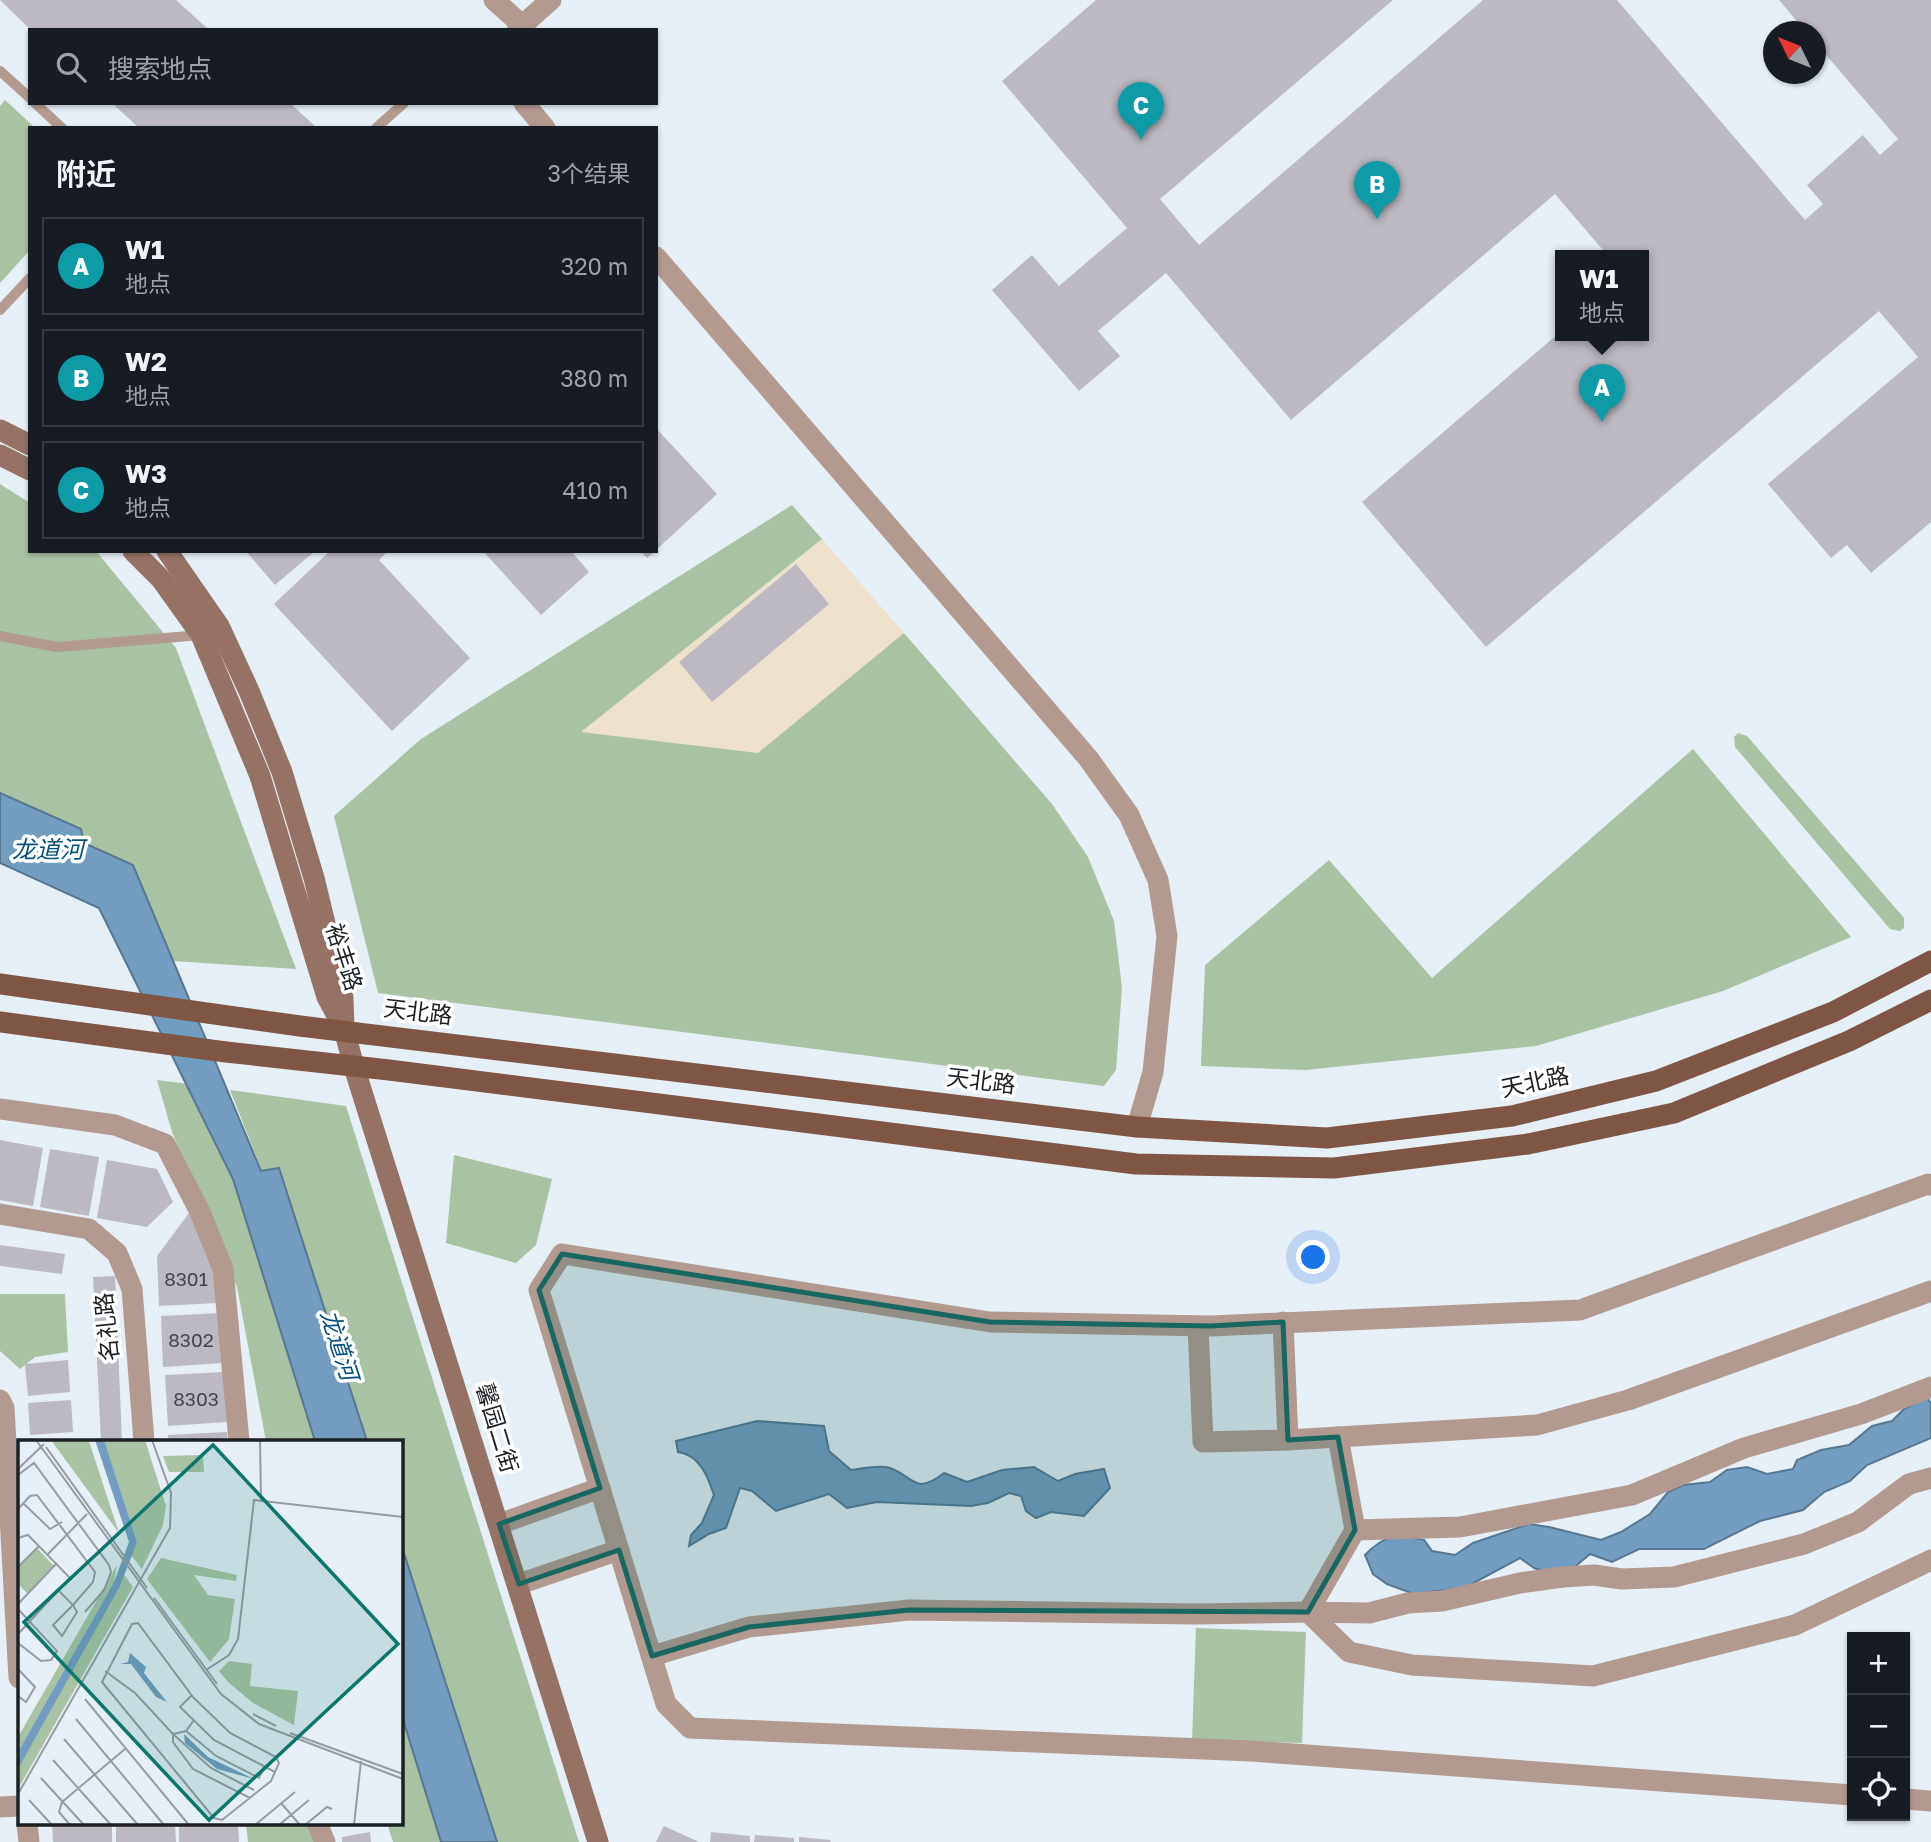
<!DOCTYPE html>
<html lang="zh">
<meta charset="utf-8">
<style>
:root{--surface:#171b24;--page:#242831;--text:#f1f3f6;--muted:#9ea1a6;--line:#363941;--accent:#90b4b3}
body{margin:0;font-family:"Golos Text","Noto Sans SC",sans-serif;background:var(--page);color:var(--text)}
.controls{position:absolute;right:21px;bottom:21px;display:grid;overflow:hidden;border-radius:0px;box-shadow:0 2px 5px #0004}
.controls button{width:63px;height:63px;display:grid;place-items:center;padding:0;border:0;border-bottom:2px solid var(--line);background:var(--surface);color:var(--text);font:35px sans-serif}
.compass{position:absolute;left:1763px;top:21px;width:63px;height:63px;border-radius:50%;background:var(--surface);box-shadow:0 2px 5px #0004;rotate:313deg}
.you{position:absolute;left:1314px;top:1258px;width:24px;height:24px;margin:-18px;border:5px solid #fff;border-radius:50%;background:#1a73e8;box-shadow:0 0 0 10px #1a73e833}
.badge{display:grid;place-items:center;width:46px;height:46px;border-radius:50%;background:var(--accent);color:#fff;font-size:23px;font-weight:700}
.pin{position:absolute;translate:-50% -58px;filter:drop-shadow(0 2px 4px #0008)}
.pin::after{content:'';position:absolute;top:37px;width:24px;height:21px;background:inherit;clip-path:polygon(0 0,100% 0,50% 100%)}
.popup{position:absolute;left:1555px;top:250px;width:94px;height:91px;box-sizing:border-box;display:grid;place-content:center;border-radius:0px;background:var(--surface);filter:drop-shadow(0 2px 5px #0005);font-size:23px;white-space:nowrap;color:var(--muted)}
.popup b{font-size:26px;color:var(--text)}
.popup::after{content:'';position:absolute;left:50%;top:100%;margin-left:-14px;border:14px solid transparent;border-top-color:var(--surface)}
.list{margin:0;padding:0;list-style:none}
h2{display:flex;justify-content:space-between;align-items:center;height:91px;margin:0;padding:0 28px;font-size:30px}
h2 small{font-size:23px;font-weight:400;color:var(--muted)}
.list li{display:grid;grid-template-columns:46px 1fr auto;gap:21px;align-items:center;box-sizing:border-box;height:98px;margin:0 14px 14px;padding:0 14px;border:2px solid var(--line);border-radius:0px}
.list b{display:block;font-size:26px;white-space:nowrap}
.list p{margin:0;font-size:23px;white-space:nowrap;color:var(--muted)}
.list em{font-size:23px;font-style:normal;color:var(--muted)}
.icon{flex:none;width:38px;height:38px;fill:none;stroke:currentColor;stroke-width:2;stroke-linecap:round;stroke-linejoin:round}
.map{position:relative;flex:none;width:1931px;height:1842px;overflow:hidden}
.search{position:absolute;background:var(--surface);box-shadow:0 2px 5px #0004;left:28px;top:28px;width:630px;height:77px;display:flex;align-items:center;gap:18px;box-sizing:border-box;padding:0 24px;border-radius:0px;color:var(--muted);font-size:26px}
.panel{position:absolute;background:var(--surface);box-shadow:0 2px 5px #0004;left:28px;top:126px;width:630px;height:427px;border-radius:0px}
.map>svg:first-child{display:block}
.industrial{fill:#ede1cd}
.green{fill:#aac2a4}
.water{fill:#729cc0;stroke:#587791;stroke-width:2}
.building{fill:#bcb9c3}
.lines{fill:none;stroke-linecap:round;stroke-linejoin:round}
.lane{stroke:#b29a91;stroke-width:10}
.street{stroke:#b29a91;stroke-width:21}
.secondary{stroke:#957265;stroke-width:21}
.primary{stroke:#7f5646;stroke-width:21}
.marked{fill:#1a6661;fill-opacity:0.2;stroke:#1a6661;stroke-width:5;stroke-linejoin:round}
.labels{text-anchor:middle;stroke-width:7;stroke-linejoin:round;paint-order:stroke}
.number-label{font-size:19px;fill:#45464b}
.street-label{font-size:23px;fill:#1d2023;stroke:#fff}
.water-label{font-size:24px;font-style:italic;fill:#07507e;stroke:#fff}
.inset-road{fill:none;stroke:#969ca2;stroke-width:2}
.view{fill:#0f766e;fill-opacity:0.15;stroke:#0f766e;stroke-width:3.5}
.inset-edge{fill:none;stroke:#1d2023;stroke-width:3.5}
</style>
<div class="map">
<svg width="1931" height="1842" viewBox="0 0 1931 1842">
<rect width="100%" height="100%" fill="#e6eef6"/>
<polygon class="industrial" points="822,539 904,633 758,754 580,732"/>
<g class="green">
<polygon points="5,100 35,128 30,128 30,250 0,283 0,106"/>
<polygon points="0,484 30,503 30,551 96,551 176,648 296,969 173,961 133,865 84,843 81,829 0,793"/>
<polygon points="792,505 822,539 581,732 758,753 904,633 1052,804 1088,857 1114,921 1122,988 1116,1070 1104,1086 378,993 334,816 421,739"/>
<polygon points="1738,733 1747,736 1904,918 1904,928 1900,931 1890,929 1735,747 1734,737"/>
<polygon points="1693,749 1851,937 1723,991 1536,1046 1306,1070 1201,1066 1205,965 1329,860 1432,978"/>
<polygon points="157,1080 188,1084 233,1179 315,1441 266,1441 237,1287 172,1132"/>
<polygon points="230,1090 346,1106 579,1842 497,1842 401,1544 401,1441 367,1441 279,1168 262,1171"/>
<polygon points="454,1155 552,1179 536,1245 516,1263 446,1243"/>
<polygon points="0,1294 65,1294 68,1352 35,1357 20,1369 0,1351"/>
<polygon points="1196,1628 1306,1632 1302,1743 1192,1740"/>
<polygon points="401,1713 441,1842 393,1842 387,1823 401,1823"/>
<polygon points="246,1823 317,1823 325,1842 248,1842"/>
</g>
<g class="water">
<polygon points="0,793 81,829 84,843 133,865 261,1171 279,1168 367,1441 315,1441 233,1179 99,908 0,863"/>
<path d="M1927 1397 1931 1404V1438L1867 1465 1850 1481 1824 1492 1803 1510 1760 1521 1704 1549H1639L1612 1562 1590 1554 1563 1577 1534 1568 1520 1558 1466 1587 1414 1594 1387 1584 1373 1574 1365 1555C1385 1534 1397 1534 1424 1540L1432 1551 1455 1555 1473 1543 1529 1524 1549 1527 1601 1540 1621 1532 1650 1514 1668 1492 1683 1485 1710 1482 1727 1470 1747 1467 1767 1474 1793 1469 1797 1460 1821 1450 1849 1445 1872 1426 1892 1421 1904 1409Z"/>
<path d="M757 1421 824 1426 829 1451 851 1470C862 1469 879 1464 890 1468 915 1477 914 1496 944 1473L967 1482 1002 1470 1034 1467 1058 1481 1075 1474 1104 1469 1110 1488 1084 1516 1051 1512 1036 1518 1026 1511 1021 1496 1009 1493 988 1503 971 1506 877 1502 847 1508 829 1494 776 1511 752 1491 740 1488 726 1528 709 1534 689 1546 691 1535 702 1523 714 1495C708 1477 700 1455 678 1452L676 1441Z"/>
<polygon points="401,1544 497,1842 441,1842 401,1713"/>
</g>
<g class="building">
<polygon points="0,0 176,0 209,30 31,30"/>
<polygon points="1096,0 1393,0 1160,199 1199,245 1483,0 1617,0 1805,220 1823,204 1807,185 1863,135 1880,155 1898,139 1815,42 1815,32 1806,32 1779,0 1931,0 1931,522 1871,573 1847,545 1831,558 1768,484 1918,357 1879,311 1486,647 1362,502 1560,332 1560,336 1644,336 1644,256 1608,256 1555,194 1291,420 1166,273 1098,331 1120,356 1079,391 992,290 1032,255 1059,286 1127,228 1002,81"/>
<polygon points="112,103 290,103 317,128 139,128"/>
<polygon points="656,428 717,494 656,550"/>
<polygon points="246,551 315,551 275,585"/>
<polygon points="330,551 388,551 379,560 470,658 392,731 274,604"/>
<polygon points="483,551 571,551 589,572 541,615"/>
<polygon points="641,551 655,551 647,558"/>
<polygon points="796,564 829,604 712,702 679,662"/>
<polygon points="0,1140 43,1148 33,1206 0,1200"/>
<polygon points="50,1149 99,1157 89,1216 40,1207"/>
<polygon points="107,1160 157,1169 173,1202 147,1227 97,1218"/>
<polygon points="189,1213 210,1254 218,1303 159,1306 157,1256"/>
<polygon points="0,1245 65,1254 62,1274 0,1266"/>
<polygon points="115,1276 122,1441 101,1441 93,1277"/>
<polygon points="220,1313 222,1363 163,1367 161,1316"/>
<polygon points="68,1360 70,1392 28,1396 25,1364"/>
<polygon points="224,1372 227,1422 168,1426 165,1375"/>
<polygon points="71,1400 73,1432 30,1435 28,1403"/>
<polygon points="227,1432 228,1441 168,1441 168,1435"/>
<polygon points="52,1823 112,1823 112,1842 53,1842"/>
<polygon points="116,1823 175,1823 176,1842 116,1842"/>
<polygon points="179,1823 238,1823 239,1842 179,1842"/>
<polygon points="664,1826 699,1842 656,1842"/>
<polygon points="370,1832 371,1842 342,1842 342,1837"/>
<polygon points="711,1832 750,1836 750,1842 710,1842"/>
<polygon points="755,1835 794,1838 794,1842 754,1842"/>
<polygon points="799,1837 831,1840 830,1842 799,1842"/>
</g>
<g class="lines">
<g class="lane">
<polyline points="0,71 30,98"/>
<polyline points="35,103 62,128"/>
<polyline points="376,128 404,103"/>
<polyline points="0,310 30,278"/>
<polyline points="0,636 57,647 201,635"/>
</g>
<g class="street">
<polyline points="494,0 522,25"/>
<polyline points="517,30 551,0"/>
<polyline points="524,103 545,128"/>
<polyline points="656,257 1088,758 1129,815 1158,880 1167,936 1153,1072 1137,1127"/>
<polyline points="0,1109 115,1125 165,1144 200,1212 223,1269 239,1441"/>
<polyline points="0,1214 89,1229 117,1253 132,1289 144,1441"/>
<polyline points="1283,1322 1288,1440"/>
<polyline points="1198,1326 1203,1442 1288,1440 1537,1425 1628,1400 1931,1291"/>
<polyline points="0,1400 4,1408 19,1678"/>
<polyline points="1338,1437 1355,1530 1308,1612 1369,1613 1408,1603 1442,1601 1520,1583 1563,1577 1594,1575 1622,1579 1674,1577 1804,1544 1858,1522 1909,1484 1931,1478"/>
<polyline points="499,1524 600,1488"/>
<polyline points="1355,1530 1460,1527 1632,1495 1744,1448 1861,1414 1931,1387"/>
<polyline points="519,1584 619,1550"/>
<polyline points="652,1656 749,1627 909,1610 1195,1614 1308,1612 1349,1652 1412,1665 1593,1676 1795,1625 1931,1560"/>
<polyline points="1852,1795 1251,1751 690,1728 666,1704 539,1290 562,1254 990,1322 1211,1326 1580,1310 1928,1184 1931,1185"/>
<polyline points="1905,1799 1931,1801"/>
<polyline points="0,1807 19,1806"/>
<polyline points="27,1823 29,1842"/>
<polyline points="317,1823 325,1842"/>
</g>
<g class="secondary">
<polyline points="0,430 30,445"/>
<polyline points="0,455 30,470"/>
<polyline points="133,551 161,579 201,635 260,776 327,997 340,1021"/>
<polyline points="167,551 219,626 249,691 282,772 314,878 343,998 344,1029 354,1067 598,1842"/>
</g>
<g class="primary">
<polyline points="0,984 300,1026 1137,1127 1327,1138 1512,1116 1656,1081 1833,1012 1931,961"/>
<polyline points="0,1022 226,1052 389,1070 1136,1164 1334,1168 1528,1144 1674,1113 1849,1041 1931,1000"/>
</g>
</g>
<path class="marked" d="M562 1254 990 1322 1211 1326 1283 1322 1288 1440 1338 1437 1355 1530 1308 1612 909 1610 749 1627 652 1656 619 1550 519 1584 499 1524 600 1488 539 1290Z"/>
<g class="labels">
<g class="number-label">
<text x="186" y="1286">8301</text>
<text x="191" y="1347">8302</text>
<text x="196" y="1406">8303</text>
</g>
<g class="street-label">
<text transform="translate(344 957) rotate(72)" y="8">裕丰路</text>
<text transform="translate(418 1012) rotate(7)" y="8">天北路</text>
<text transform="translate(981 1081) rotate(7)" y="8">天北路</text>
<text transform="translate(1535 1082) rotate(-12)" y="8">天北路</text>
<text transform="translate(107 1327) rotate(-96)" y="8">名礼路</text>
<text transform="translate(497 1428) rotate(73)" y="8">馨园二街</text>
</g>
<g class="water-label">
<text x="48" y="858">龙道河</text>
<text transform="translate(339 1345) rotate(72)" y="8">龙道河</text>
</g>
</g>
<g transform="translate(18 1440)">
<rect width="385" height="385" fill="#e6eef6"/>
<path d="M71 0V1L101 93 33 0ZM127 0 148 66 145 85 124 129 113 115 119 102 86 1ZM185 15 186 32H151L145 16ZM19 108 36 126 10 154 0 144V127ZM143 118 219 135 218 141 176 135 190 155 217 159 211 199 192 222 129 139ZM99 125 96 142 0 312V297ZM105 133 115 147 0 349V329ZM211 221 234 224 232 246 280 251 276 285 235 263 210 242 201 231Z" fill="#aac2a4"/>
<path d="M77 0H86L119 102 102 146 0 329V312L96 142 111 102ZM112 213 128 227 126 233 149 262 138 257 113 224H102L110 222ZM166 294 190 317 236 339 199 329 167 303Z" fill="#729cc0"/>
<path class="inset-road" d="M18 0 203 254 241 284 385 339M242 0 243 61M28 7 129 148M0 29 26 4M0 35 16 23 91 125 93 132 86 150 67 172M5 63 32 89 44 82M0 69 12 56 19 55 77 132 75 142 55 165 35 185 44 196 59 172 55 165 41 151M0 98 10 95 52 138 0 194M30 114 69 74M0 127 21 106M136 158 199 244M0 164 39 123M0 169 39 211 33 220 23 221 0 203M120 183 175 257 212 293 258 317 261 323 253 341 204 380 196 378 84 242 114 184ZM0 229 17 247 8 262 0 256M188 230 211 215 220 199 236 60 385 77M87 231 117 253 155 294V302L175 329 232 358M174 255 162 267 196 300 257 332M67 259 171 385M235 274 258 286M58 279 146 385M168 291 198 316 241 338 246 327M272 293 385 334M155 294 193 328 236 350M155 294 168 291 176 280M46 299 120 385M35 320 93 385M23 338 66 385M0 354 152 88 153 53 134 0M11 360 34 385M263 363 282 385M52 385 41 372 44 362 107 309M237 385 277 352M261 385 291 360M287 385 309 367 314 369M336 385 343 321"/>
<path class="view" d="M195 5 380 204 191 380 6 182Z"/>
<rect width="385" height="385" class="inset-edge"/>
</g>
</svg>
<div class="controls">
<button>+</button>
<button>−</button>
<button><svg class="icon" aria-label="locate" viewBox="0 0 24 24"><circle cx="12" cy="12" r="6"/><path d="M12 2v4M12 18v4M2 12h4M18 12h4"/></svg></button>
</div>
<svg class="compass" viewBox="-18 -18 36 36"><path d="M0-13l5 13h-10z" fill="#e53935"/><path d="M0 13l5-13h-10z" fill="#9ea1a6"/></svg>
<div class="you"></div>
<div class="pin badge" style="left:1602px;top:422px;background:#0f9aa8">A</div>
<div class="popup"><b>W1</b>地点</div>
<div class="pin badge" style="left:1377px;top:219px;background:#0f9aa8">B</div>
<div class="pin badge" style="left:1141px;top:140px;background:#0f9aa8">C</div>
<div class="search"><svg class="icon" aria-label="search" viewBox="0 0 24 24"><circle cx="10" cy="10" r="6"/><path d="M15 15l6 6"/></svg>搜索地点</div>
<section class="panel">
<h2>附近<small>3个结果</small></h2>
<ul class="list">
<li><span class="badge" style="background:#0f9aa8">A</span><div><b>W1</b><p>地点</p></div><em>320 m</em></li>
<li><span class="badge" style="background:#0f9aa8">B</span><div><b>W2</b><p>地点</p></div><em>380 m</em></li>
<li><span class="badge" style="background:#0f9aa8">C</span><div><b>W3</b><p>地点</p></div><em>410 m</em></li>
</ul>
</section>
</div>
